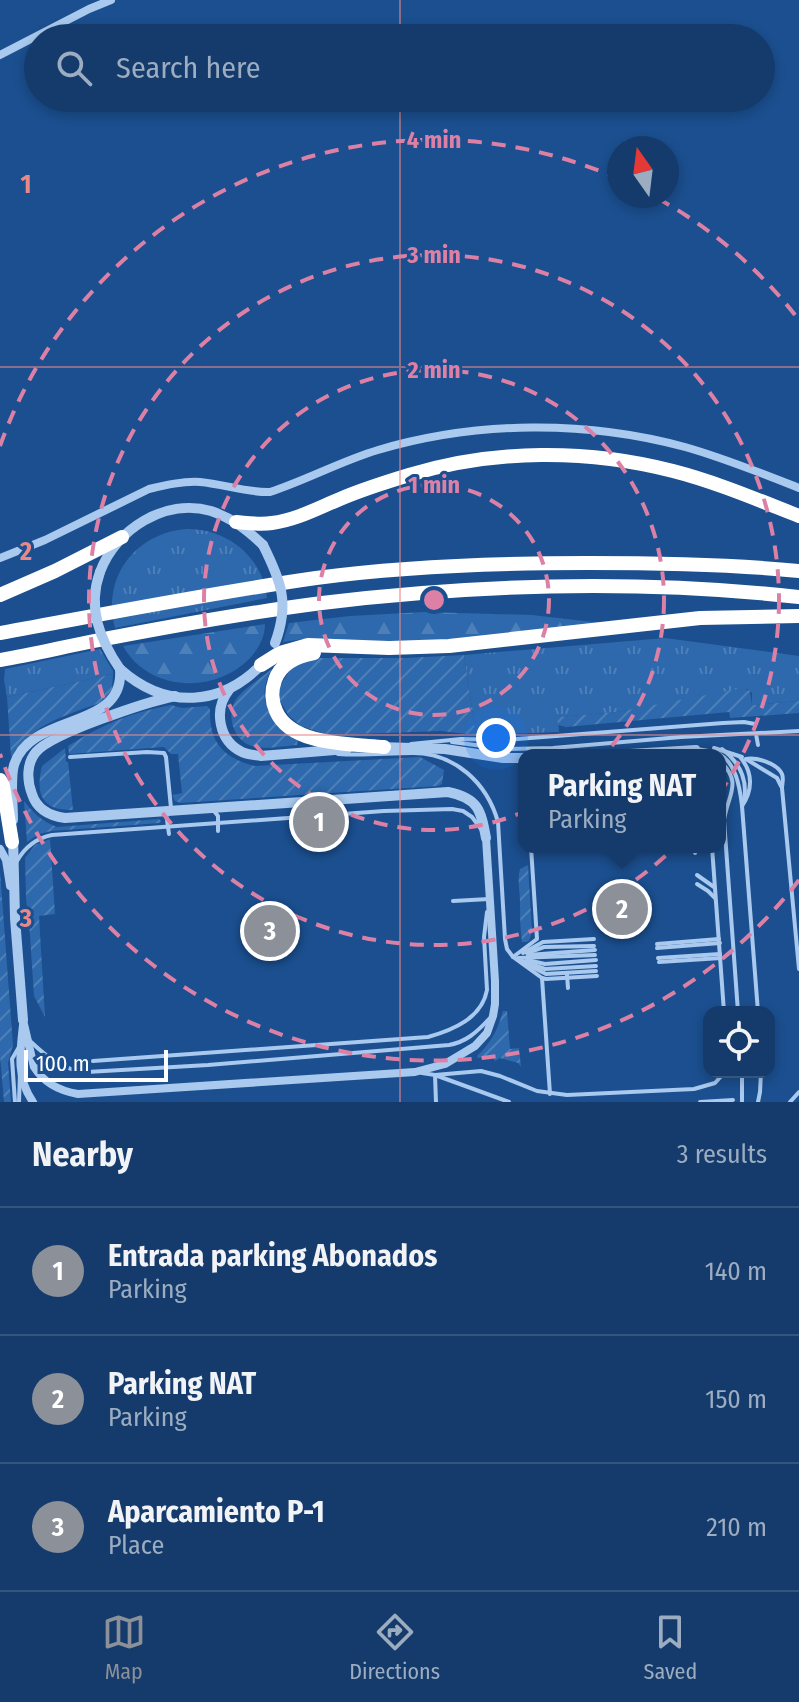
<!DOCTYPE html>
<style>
:root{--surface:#143b6b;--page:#1d4271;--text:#f1f3f6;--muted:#9dadc1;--line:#33557e;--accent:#8c9099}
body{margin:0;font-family:"Fira Sans Condensed",sans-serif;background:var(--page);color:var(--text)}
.controls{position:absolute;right:24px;bottom:24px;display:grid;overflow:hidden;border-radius:16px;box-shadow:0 4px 12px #0003}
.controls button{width:72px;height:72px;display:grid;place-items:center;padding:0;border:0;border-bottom:2px solid var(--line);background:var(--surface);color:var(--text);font:40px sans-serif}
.compass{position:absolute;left:607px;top:136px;width:72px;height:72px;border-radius:50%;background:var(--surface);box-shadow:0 4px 12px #0003;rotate:346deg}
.scale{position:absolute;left:24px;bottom:20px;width:144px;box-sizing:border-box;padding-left:8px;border:4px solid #fff;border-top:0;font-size:22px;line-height:28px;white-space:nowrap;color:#fff;-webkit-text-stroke:6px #1b4f8f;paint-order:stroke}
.you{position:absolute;left:496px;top:738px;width:28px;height:28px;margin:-20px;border:6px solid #fff;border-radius:50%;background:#1a73e8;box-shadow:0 0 0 12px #1a73e833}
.badge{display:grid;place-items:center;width:52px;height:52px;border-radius:50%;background:var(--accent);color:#fff;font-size:26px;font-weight:700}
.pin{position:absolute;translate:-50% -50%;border:4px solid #fff;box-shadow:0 2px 8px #0006}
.popup{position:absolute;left:518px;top:749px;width:208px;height:104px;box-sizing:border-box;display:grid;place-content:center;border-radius:16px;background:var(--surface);filter:drop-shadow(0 2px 6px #0005);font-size:26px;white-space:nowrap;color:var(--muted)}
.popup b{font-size:30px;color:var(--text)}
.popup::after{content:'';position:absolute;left:50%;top:100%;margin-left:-16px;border:16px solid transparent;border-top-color:var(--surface)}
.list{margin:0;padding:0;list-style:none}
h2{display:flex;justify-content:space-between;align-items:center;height:104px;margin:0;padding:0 32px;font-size:34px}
h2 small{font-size:26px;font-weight:400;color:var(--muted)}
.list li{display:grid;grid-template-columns:52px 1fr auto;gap:24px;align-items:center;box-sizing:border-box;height:128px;padding:0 32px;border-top:2px solid var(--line)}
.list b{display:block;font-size:30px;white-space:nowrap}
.list p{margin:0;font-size:26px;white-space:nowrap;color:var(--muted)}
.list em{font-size:26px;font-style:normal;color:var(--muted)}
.icon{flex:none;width:44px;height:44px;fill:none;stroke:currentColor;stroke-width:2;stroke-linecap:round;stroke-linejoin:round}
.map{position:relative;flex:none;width:799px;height:1102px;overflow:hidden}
.search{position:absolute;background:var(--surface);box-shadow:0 4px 12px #0003;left:24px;right:24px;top:24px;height:88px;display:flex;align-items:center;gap:20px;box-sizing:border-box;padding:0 28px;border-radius:44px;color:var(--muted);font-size:30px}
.sheet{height:488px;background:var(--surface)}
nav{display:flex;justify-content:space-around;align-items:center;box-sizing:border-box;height:112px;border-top:2px solid var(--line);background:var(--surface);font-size:22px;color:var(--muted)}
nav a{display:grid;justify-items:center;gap:4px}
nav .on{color:var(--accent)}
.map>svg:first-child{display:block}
.grass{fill:url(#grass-tufts)}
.forest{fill:url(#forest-firs)}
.garden{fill:url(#garden-furrows)}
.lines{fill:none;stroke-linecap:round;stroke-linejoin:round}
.service{stroke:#a9c9ee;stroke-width:4}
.minor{stroke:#a9c9ee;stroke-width:8}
.tertiary{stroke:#a9c9ee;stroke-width:10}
.motorway{stroke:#fff;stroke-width:14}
.service-bridge{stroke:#a9c9ee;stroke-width:4}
.tertiary-bridge{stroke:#a9c9ee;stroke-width:10}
.grid{fill:none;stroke:#e88989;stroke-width:2;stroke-opacity:0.55}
.ring{fill:none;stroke:#dd80a5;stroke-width:4;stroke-dasharray:14 10}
.grid-label{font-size:26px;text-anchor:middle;font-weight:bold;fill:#e88989;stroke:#1b4f8f;stroke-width:6;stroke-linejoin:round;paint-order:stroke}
.centre{fill:#dd80a5;stroke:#1b4f8f;stroke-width:4}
.ring-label{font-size:24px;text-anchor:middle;font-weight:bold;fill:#dd80a5;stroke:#1b4f8f;stroke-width:6;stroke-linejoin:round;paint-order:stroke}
</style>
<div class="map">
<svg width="799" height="1102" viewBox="0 0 799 1102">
<defs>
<pattern id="grass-tufts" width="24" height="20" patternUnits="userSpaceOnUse" patternTransform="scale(2)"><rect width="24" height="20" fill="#2e69ad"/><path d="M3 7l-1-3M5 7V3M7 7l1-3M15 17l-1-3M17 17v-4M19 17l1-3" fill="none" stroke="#4d80b9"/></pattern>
<pattern id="forest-firs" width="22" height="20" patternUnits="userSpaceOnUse" patternTransform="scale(2)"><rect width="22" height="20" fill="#2e69ad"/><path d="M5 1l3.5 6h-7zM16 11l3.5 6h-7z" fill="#4d80b9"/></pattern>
<pattern id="garden-furrows" width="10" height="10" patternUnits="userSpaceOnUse" patternTransform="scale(2)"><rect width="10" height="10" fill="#2e69ad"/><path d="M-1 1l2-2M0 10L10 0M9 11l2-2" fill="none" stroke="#4d80b9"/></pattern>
</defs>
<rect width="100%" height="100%" fill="#1b4f8f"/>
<g class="grass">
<path d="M186 529C227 528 263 557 267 598L115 628C101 577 136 533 186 529Z"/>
<polygon points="665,638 799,656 799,701 752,705 752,693 747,689 617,712 558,717 559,732 476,735 464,655"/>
<polygon points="100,649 113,671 113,674 7,697 4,680 5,669"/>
</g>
<g class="forest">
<polygon points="424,612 532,615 619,625 452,640 380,641 303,639 283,642 289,623 350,616"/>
<path d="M265 624C265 636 259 648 251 657 217 694 149 693 123 646Z"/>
</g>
<g class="garden">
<polygon points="464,655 476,735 441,731 328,735 301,726 289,716 280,701 280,686 288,673 293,667 314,658 406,658"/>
<path d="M272 669C253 703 273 718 298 739L297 745C284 746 265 750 252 746 233 740 225 714 237 698 243 690 263 676 272 669Z"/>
<path d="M113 674 112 689 105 701C68 715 34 722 11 757L7 697Z"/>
<polygon points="743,688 750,691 752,705 799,701 799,713 730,718 729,712 566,727 558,725 557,717 617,712"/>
<path d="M171 705 182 708 207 706 210 709C209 742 223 758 255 766L420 757 444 770 442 784 438 786 180 803 175 801 172 795 182 793 178 754H171L164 747 69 754 68 746C101 725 132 712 171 705Z"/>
<path d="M65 748 66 762H68L73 810C42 811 35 794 42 766Z"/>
<path d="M24 801C34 814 42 821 57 827L159 819 161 821 160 823 52 831 39 834 27 842Z"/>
<polygon points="50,839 55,914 39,916 45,1017 34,996 30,935 26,898 25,858 35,845"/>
<path d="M528 865 532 932 529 941 526 942H522C520 928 520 916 520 902 520 891 517 880 520 869Z"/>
<polygon points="0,871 13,1045 8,1063 11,1102 4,1102 0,1056"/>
<path d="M503 1011H507L510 1049 519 1048 521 1067 518 1063 500 1058 495 1061 492 1056 478 1058 477 1056C491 1043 498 1029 503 1011Z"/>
</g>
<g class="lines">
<g class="service">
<polyline points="756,734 758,745"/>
<polyline points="452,742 506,749 553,748 681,737 799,731"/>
<polyline points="411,744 461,739 506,740 723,723 744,722 755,724"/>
<path d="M338 754C363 756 388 753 413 753 455 753 487 783 498 822L505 939 507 949 513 957 542 978 546 979 597 976"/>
<polyline points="70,757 147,752 164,753 166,757 171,808"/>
<path d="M740 757C753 772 753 790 742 806"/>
<path d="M720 761C743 783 728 794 724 820L738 1012"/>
<polyline points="782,788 799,969"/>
<polyline points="214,811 218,816 218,831"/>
<polyline points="166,813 169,834"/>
<polyline points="712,847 724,1012"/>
<polyline points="695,853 697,847"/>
<path d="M17 861C25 847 37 838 52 835L384 811 452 809 463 811 472 817 481 829"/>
<polyline points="697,875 714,887"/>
<polyline points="697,884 708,891 715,898"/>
<polyline points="453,901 489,899"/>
<polyline points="657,944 719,939"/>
<polyline points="657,948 720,943"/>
<polyline points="523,953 543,942 594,939"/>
<polyline points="527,953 544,947 594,946"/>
<polyline points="528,955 595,950"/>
<polyline points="513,957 537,939 531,847"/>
<polyline points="518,958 595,955"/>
<polyline points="658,958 720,954"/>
<polyline points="519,960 545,969 596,966"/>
<polyline points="527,960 545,964 596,960"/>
<polyline points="659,962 721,958"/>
<polyline points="526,964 546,974 596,971"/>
<polyline points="567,975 568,988"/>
<polyline points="542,978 550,1094"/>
<path d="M30 1041C48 1058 62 1070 87 1072L208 1065 449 1045C466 1042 477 1032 489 1019"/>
<path d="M93 1061 428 1037C453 1030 482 1018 487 990L484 937 487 912"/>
<polyline points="422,1073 435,1075 481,1071 500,1076 537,1091 567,1095 694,1089 715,1083 725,1072"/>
<polyline points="15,1102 12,1059 19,1047"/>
<polyline points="19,1102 20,1073"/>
<polyline points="436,1102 435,1075 509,1102"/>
<polyline points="700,1102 733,1100"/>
<polyline points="790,1102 799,1092"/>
</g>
<g class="minor">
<polyline points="0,55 89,9 111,0"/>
<path d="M0 558 45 540 149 489C166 485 183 481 200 482 224 484 247 493 270 492 307 480 341 461 378 450 476 421 586 420 685 447 724 458 761 473 799 488"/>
<polyline points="596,755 696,749"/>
<polyline points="0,849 6,860 10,886"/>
<path d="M23 1020 34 1067C44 1083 60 1091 78 1094L415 1072 445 1064 475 1046 487 1033 493 1016 495 1004V981L486 838"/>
<path d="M23 1025C20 1052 16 1078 33 1102"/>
</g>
<g class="tertiary">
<path d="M100 572C116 529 165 498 211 511 232 518 247 530 263 545"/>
<path d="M120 669C166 710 222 707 264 662"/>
<path d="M229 690C213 710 219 741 242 752 248 755 255 755 261 756L347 749"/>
<path d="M175 696C147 702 52 733 36 752 26 764 27 781 32 794 37 810 50 816 65 818L448 792C478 798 481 810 486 838"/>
<polyline points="379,747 445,749 503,758 524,758"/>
<path d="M13 820C13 804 10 779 14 765 31 711 125 732 120 669"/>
<polyline points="13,836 15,918 23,1020"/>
</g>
<g class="motorway">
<path d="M236 522C248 523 260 525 272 523 296 520 318 508 340 499 363 489 386 482 409 475 494 449 588 449 673 471 716 482 758 500 799 516"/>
<polyline points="0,595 55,571 122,537"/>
<path d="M0 633C105 614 210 593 316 578 406 566 497 563 588 563 658 563 729 564 799 571"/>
<path d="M314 653C297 656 281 663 275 680 271 691 271 700 276 711 291 746 352 744 384 747"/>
<path d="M0 660C30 655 59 648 89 642 166 627 244 613 322 603 479 584 642 580 799 597"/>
<polyline points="261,665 280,653 308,645 389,648 449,646 700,618 799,616"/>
<polyline points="0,780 3,786 12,842"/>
</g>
<g class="service-bridge">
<polyline points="714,748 742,757"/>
<path d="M696 749C703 750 711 751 717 753 736 761 740 788 742 806L758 1012"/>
<path d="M722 749C739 762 748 778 744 800"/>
<path d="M746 759C756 757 777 763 782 774 784 779 782 784 782 788"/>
<polyline points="746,759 777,778 781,786"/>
<polyline points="742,1072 742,1102"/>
<polyline points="758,1102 760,1092 761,1072"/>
</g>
<g class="tertiary-bridge">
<path d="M263 545C281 581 290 603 275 643"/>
<path d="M100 572C87 608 100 640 120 669"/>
</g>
</g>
<path class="grid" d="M400 0V38M400 98V1102M0 367H799M0 735H799"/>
<g class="ring">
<circle cx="434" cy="600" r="115"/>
<circle cx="434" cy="600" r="230"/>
<circle cx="434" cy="600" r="345"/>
<path d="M799 880A460 460 0 0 1 0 754M0 446A460 460 0 0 1 617 178M657 198A460 460 0 0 1 799 320"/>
</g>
<g class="grid-label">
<text x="26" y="193">1</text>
<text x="26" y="560">2</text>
<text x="26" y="927">3</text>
</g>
<circle cx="434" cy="600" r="12" class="centre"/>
<g class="ring-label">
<text x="434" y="148">4 min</text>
<text x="434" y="263">3 min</text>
<text x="434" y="378">2 min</text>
<text x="434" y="493">1 min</text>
</g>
</svg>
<div class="controls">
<button><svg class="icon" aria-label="locate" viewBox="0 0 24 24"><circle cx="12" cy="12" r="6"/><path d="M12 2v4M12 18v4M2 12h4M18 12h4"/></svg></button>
</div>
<svg class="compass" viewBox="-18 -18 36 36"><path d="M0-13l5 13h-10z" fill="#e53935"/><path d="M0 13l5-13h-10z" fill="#9dadc1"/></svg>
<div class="scale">100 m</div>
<div class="you"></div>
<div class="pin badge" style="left:319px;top:822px">1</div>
<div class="pin badge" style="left:622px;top:909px">2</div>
<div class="popup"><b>Parking NAT</b>Parking</div>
<div class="pin badge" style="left:270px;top:931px">3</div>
<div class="search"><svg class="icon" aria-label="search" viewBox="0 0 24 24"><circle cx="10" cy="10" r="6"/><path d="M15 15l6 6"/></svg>Search here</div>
</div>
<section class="sheet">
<h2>Nearby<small>3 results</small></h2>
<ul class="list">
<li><span class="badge">1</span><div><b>Entrada parking Abonados</b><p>Parking</p></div><em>140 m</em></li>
<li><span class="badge">2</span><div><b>Parking NAT</b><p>Parking</p></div><em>150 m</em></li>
<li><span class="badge">3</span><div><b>Aparcamiento P-1</b><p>Place</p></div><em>210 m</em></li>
</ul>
</section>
<nav>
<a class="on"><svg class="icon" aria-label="map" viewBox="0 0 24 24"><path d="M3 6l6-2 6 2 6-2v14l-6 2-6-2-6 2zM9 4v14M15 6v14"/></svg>Map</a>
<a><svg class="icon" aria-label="directions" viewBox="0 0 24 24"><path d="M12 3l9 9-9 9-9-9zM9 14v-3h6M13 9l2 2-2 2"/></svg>Directions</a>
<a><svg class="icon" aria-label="saved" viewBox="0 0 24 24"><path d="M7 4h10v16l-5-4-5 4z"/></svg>Saved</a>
</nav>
